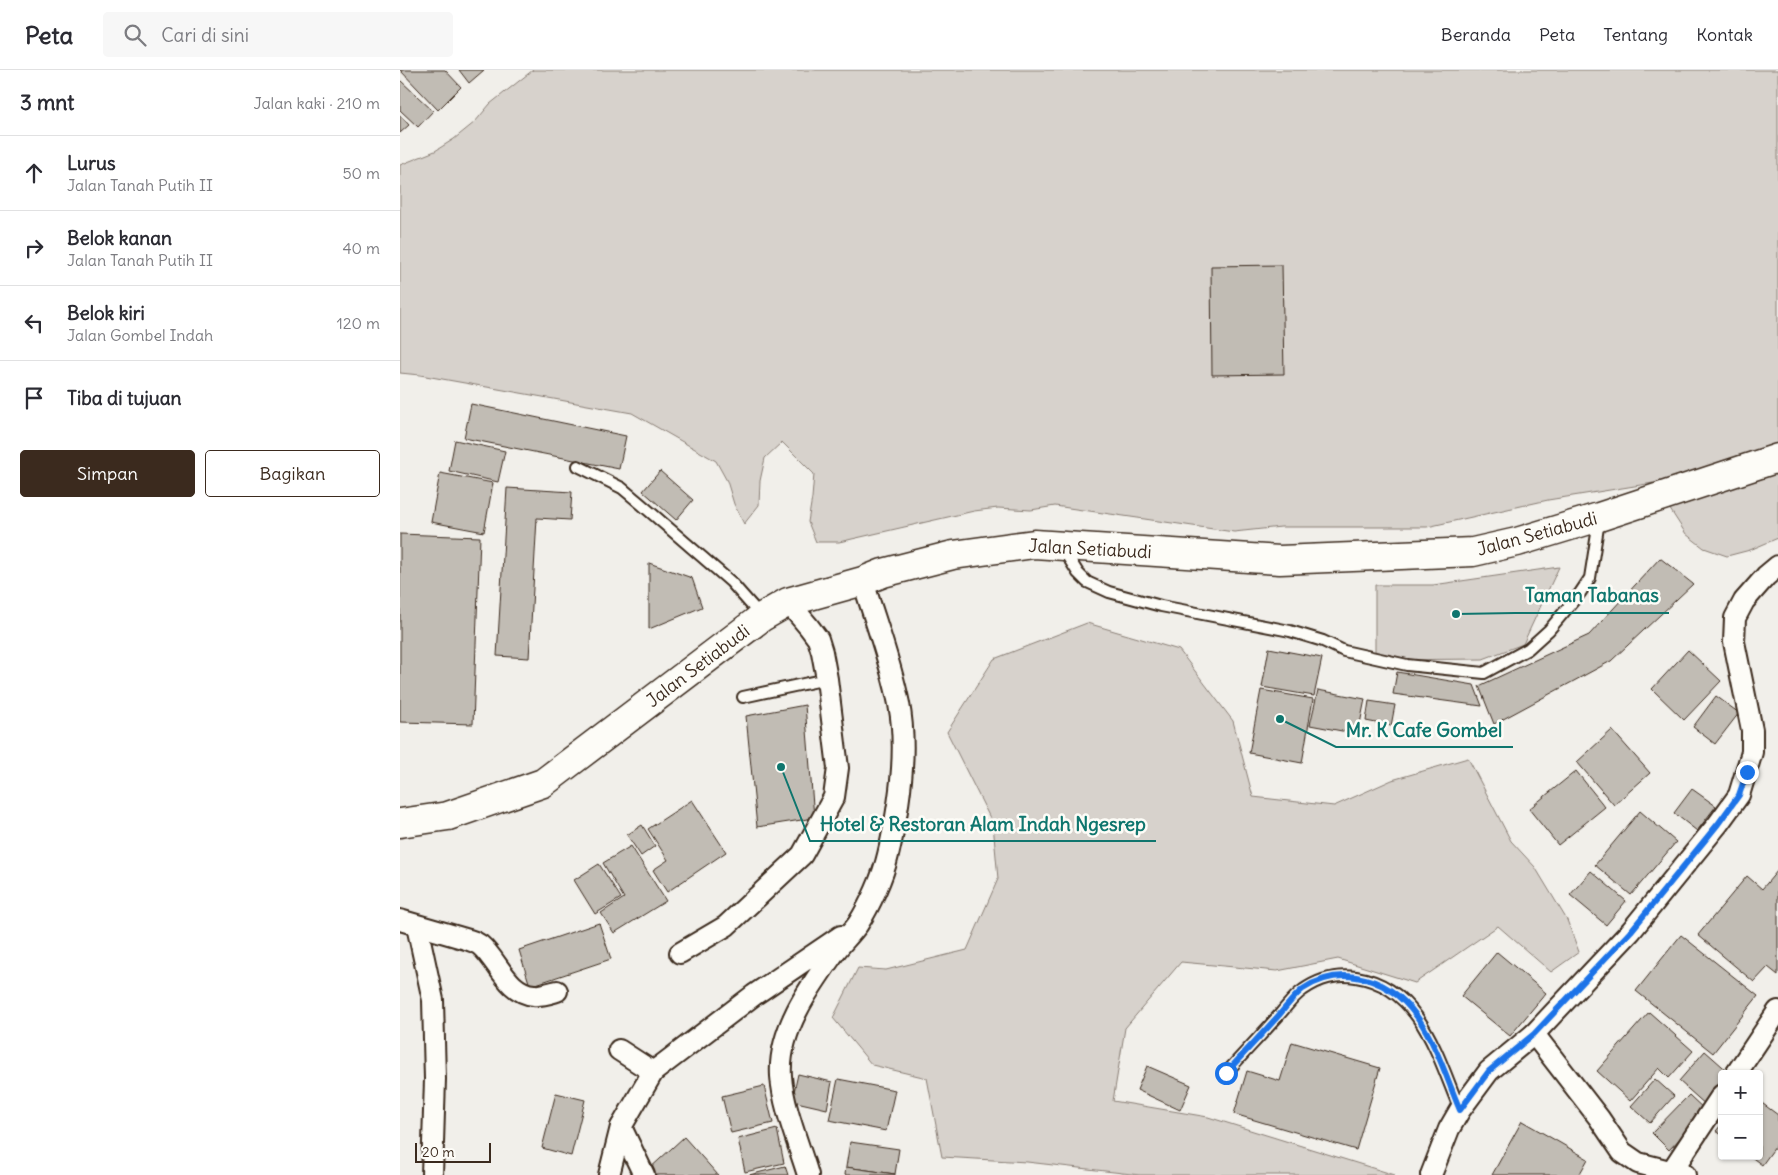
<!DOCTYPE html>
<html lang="id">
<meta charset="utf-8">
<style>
:root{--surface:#fff;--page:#f7f7f7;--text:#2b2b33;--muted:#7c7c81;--line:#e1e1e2;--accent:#3b2a1e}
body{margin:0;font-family:Delius,sans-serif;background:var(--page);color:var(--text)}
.controls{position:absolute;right:15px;bottom:15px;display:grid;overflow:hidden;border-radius:5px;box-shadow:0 1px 4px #0004}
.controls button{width:45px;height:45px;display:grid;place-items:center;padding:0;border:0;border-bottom:1px solid var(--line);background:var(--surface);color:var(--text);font:25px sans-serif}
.scale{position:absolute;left:15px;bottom:12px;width:76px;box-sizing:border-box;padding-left:5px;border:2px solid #3b2a1e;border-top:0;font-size:14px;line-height:18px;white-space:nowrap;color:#3b2a1e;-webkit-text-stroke:4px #fdfcf7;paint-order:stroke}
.stop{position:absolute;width:15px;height:15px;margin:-11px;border:4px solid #1a73e8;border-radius:50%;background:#fff}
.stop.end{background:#1a73e8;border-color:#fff;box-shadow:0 1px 5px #0008}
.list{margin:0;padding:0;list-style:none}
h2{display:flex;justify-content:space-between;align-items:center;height:65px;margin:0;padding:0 20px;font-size:21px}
h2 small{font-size:16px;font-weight:400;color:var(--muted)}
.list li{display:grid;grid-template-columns:32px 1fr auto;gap:15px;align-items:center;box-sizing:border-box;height:75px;padding:0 20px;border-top:1px solid var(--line)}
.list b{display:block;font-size:19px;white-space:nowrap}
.list p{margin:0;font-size:16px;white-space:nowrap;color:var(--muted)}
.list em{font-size:16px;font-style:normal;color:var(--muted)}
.actions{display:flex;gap:10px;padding:15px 20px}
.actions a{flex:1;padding:11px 0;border:1px solid var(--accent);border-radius:5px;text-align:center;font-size:18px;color:var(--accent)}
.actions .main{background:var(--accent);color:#fff}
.icon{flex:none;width:28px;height:28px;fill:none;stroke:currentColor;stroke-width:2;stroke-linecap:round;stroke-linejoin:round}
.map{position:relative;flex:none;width:1378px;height:1105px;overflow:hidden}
header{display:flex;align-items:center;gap:30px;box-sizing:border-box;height:70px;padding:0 25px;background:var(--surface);border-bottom:1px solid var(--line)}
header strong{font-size:24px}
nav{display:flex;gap:28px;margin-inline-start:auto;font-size:18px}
.search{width:350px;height:45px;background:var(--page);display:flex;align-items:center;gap:12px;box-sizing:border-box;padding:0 18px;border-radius:5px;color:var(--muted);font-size:19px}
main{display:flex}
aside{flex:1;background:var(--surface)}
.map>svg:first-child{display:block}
.green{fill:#d7d2cc;stroke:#897e75}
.building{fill:#c1bcb4;stroke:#3b2a1e}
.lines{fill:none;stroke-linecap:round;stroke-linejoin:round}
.service-casing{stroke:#3b2a1e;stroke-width:14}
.minor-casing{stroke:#3b2a1e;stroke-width:24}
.trunk-casing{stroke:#3b2a1e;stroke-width:31}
.service{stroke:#fdfcf7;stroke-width:10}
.minor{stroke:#fdfcf7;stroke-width:20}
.trunk{stroke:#fdfcf7;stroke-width:28}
.route{stroke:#1a73e8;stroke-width:6}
.labels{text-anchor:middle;stroke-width:5;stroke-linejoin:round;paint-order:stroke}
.street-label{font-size:18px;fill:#3b2a1e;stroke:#fdfcf7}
.leader{fill:none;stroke:#0f766e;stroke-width:2}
.callout-dot{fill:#0f766e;stroke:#fdfcf7;stroke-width:2}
.callout-label{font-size:19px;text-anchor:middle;font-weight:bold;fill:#0f766e;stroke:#fdfcf7;stroke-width:5;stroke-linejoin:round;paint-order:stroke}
</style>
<header>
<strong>Peta</strong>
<div class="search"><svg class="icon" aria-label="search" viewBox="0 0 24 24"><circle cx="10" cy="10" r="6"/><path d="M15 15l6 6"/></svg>Cari di sini</div>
<nav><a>Beranda</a><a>Peta</a><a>Tentang</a><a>Kontak</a></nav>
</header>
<main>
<aside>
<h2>3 mnt<small>Jalan kaki · 210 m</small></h2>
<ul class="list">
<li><svg class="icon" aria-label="ahead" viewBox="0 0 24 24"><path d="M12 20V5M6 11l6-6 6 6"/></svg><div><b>Lurus</b><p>Jalan Tanah Putih II</p></div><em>50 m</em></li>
<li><svg class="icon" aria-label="right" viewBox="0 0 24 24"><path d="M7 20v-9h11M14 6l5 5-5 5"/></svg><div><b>Belok kanan</b><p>Jalan Tanah Putih II</p></div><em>40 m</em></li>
<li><svg class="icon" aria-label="left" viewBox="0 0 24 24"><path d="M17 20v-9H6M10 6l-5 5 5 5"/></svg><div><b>Belok kiri</b><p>Jalan Gombel Indah</p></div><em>120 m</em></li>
<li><svg class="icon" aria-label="arrive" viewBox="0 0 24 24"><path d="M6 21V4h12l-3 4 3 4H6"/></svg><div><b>Tiba di tujuan</b></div></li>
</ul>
<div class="actions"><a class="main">Simpan</a><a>Bagikan</a></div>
</aside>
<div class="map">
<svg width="1378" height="1105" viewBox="0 0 1378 1105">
<rect width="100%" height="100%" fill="#f1efea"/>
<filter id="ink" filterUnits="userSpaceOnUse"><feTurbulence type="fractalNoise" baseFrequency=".02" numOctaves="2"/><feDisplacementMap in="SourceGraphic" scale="10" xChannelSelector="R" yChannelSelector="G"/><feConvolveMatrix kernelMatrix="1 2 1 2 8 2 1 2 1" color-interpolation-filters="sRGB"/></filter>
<g filter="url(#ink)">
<g class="green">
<polygon points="133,0 1378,0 1378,468 1350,480 1327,486 1304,478 1286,464 1253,413 1148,430 1027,457 881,457 834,462 655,436 631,440 598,438 574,441 439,472 416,472 408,452 412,428 414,404 382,372 365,388 360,411 359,435 344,454 334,434 327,411 316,391 232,343 20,305 0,303 0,95 35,81 54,69 75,52 90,34"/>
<polygon points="1159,497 1123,574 1083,589 975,590 975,515 1033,515"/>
<polygon points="687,553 779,580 833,651 853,727 934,736 992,710 1068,688 1111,771 1135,797 1167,850 1179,882 1151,902 1098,856 1015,913 938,889 877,901 781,892 725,958 713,1031 808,1047 995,1105 740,1105 627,1092 542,1087 527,1008 472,995 433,948 458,898 486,900 567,880 598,809 593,754 547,662 594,589"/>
</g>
<g class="building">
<polygon points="0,0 45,0 61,17 38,40"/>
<polygon points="59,0 84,0 69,13"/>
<polygon points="0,10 33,41 18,57 0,40"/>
<polygon points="0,45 9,55 0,63"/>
<polygon points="882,195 884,304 812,305 811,196"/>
<polygon points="71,334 226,366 219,399 64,368"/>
<polygon points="55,370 105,381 98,412 49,401"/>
<polygon points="260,401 293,430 276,450 243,421"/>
<polygon points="40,403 93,413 84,462 31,452"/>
<polygon points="107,418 172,422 170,450 137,448 129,588 97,586"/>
<polygon points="0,464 80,467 73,654 0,652"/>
<polygon points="1260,488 1293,514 1211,591 1094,654 1079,616 1189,565"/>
<polygon points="249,493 292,508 302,537 249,559"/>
<polygon points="869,578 922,588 914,626 862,617"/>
<polygon points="1288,580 1321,611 1284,650 1252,619"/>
<polygon points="997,602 1074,615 1082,636 993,624"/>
<polygon points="861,620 913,629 902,693 849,683"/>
<polygon points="918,620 965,629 958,664 910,655"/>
<polygon points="1316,626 1339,643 1315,674 1293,657"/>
<polygon points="969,631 995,635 991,656 966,651"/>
<polygon points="405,635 414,748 357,757 346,646"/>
<polygon points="1212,660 1250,703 1214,735 1177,692"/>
<polygon points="1176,701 1205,737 1158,775 1129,739"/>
<polygon points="1292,719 1316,736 1297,761 1274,743"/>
<polygon points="292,730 326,782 267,822 253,800 268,790 248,759"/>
<polygon points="1240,741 1276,772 1231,825 1195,795"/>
<polygon points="242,755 255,776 241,786 227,765"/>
<polygon points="231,776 266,831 214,863 201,843 224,828 203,793"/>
<polygon points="199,794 221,828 195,844 174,810"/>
<polygon points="1378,800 1378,905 1368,897 1354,912 1298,865 1347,806 1362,819"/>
<polygon points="1191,801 1226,831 1206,855 1170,825"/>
<polygon points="199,853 211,889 130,916 119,880"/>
<polygon points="1281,865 1358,926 1313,983 1236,921"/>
<polygon points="1097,882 1146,923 1110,966 1061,926"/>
<polygon points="1249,942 1293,981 1269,1008 1259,998 1230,1031 1197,1001"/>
<polygon points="892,972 980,998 956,1080 834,1044 847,1001 880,1011"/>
<polygon points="1305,981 1331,1004 1322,1004 1322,1019 1307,1036 1279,1011"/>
<polygon points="747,996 791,1015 780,1040 737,1020"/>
<polygon points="398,1004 432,1012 427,1039 392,1031"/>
<polygon points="438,1009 495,1020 486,1061 429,1050"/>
<polygon points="1255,1009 1274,1026 1250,1053 1231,1036"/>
<polygon points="364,1016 373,1053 331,1063 322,1026"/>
<polygon points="156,1023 185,1030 171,1086 142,1078"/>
<polygon points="1289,1025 1306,1041 1269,1080 1252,1063"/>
<polygon points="1359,1031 1378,1045 1378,1073 1362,1095 1350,1086 1359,1086"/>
<polygon points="1122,1051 1188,1089 1179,1105 1092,1105"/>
<polygon points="1322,1054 1322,1065 1316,1061"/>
<polygon points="377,1059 384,1093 345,1102 338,1069"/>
<polygon points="284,1067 318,1105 252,1105 248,1100"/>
<polygon points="450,1072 499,1079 495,1104 446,1097"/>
<polygon points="385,1096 388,1105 349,1105"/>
<polygon points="446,1097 495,1104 495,1105 445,1105"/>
</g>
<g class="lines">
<g class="service-casing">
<g id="service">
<polyline points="178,396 222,418 241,434 331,512 361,546"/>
<polyline points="663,479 678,503 687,512 709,522 761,536 890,561 923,571 944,581 1007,595 1084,603 1128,579 1149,560 1180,523 1190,508 1199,451"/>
<polyline points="343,627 427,609"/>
<path d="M826 1003C844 983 862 964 880 944 887 936 894 926 903 920 920 908 936 904 956 907 1021 917 1038 988 1060 1040"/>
</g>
</g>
<g class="minor-casing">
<g id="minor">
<path d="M0 850 69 870C73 871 77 873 80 875 98 890 107 923 134 925 141 926 150 923 157 921"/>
<polyline points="17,856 33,930 35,1009 32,1105"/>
<polyline points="280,883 326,856 402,785 434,727 438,698 427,609 422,582 418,569 409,557 388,532"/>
<polyline points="1134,964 1199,1048 1222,1082 1238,1093 1285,1105"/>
<polyline points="219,980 253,1002"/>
<polyline points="1336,1004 1378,941"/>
<polyline points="221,1057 244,1105"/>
<polyline points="1271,1102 1322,1025"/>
<polyline points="209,1105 221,1057 253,1002 354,925 441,866"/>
<path d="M408 1105C399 1075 383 1037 381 1006 378 961 409 918 434 883 441 873 451 864 458 854 470 835 483 807 488 785 499 739 508 681 499 634 491 593 475 551 463 511"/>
<polyline points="1031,1105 1049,1059 1060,1040 1089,1001 1134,964 1231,861 1318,754 1339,725 1352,682 1352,660 1334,572 1335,548 1344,531 1366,506 1378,496"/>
</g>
</g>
<g class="trunk-casing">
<polyline id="trunk" points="0,753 48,746 143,713 362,547 388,532 463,511 483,503 553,485 634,474 880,490 1073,482 1117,472 1199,447 1378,388"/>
</g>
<use href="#service" class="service"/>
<use href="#minor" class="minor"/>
<use href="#trunk" class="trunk"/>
</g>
</g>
<g class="lines" filter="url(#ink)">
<path class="route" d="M826 1003C844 983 862 964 880 944 887 936 894 926 903 919 920 908 937 904 956 907 1021 917 1038 988 1060 1040L1089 1001 1134 964 1231 861 1318 754 1339 725 1347 702"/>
</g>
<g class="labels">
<g class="street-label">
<text transform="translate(1137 464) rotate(-15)" y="6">Jalan Setiabudi</text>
<text transform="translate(690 479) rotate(3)" y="6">Jalan Setiabudi</text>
<text transform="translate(298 596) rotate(-37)" y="6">Jalan Setiabudi</text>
</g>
</g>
<path class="leader" d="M1056 544L1115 543H1269M880 649L936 677H1113M381 697L410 771H756"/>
<g class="callout-dot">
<circle cx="1056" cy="544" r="5"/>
<circle cx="880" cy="649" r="5"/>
<circle cx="381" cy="697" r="5"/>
</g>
<g class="callout-label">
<text x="1192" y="532">Taman Tabanas</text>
<text x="1024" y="667">Mr. K Cafe Gombel</text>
<text x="583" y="761">Hotel &amp; Restoran Alam Indah Ngesrep</text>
</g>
</svg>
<div class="controls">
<button>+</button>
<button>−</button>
</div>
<div class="scale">20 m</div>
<div class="stop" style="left:826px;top:1003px"></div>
<div class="stop end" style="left:1347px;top:702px"></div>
</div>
</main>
